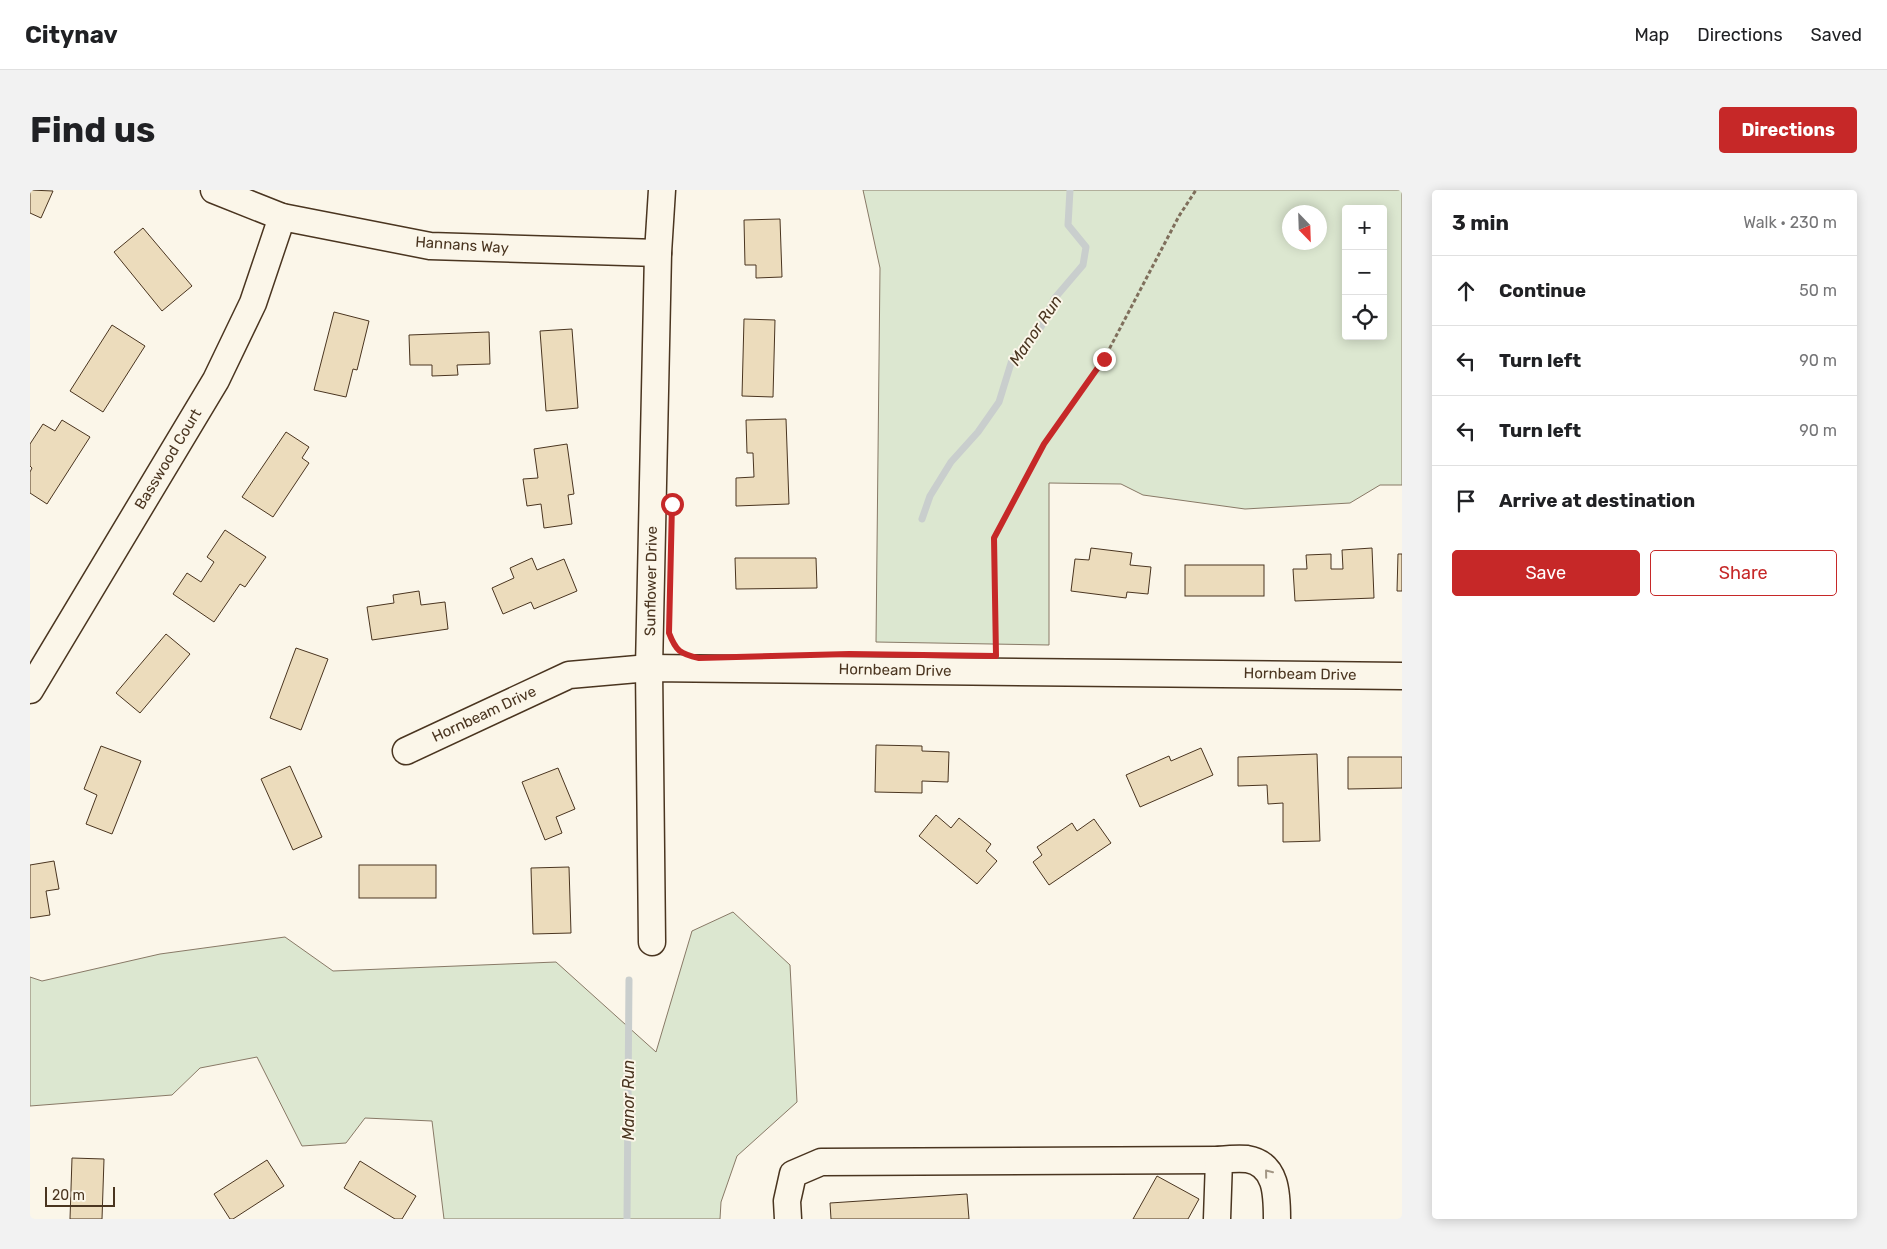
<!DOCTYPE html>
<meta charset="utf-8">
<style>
:root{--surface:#fff;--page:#f2f2f2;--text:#202124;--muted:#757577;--line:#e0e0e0;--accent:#c62828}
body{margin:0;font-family:Rubik,sans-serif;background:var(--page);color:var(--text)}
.controls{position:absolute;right:15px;top:15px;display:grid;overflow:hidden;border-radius:5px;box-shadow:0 2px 12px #0003}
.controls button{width:45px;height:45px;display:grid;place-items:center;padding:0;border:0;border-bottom:1px solid var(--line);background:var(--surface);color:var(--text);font:25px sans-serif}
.compass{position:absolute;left:1252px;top:15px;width:45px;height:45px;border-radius:50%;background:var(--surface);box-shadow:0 2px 12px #0003;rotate:157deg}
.scale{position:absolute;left:15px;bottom:12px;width:70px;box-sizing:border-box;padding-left:5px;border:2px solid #4a3520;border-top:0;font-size:14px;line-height:18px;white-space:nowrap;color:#4a3520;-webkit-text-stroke:4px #fbf6e9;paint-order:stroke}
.stop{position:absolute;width:15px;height:15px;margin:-11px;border:4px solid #c62828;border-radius:50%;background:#fff}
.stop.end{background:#c62828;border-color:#fff;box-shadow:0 1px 5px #0008}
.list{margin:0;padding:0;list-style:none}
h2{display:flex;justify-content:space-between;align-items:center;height:65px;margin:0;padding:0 20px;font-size:21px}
h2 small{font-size:16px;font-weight:400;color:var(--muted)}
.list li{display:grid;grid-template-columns:32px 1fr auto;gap:15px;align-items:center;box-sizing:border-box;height:70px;padding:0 20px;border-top:1px solid var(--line)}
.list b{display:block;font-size:19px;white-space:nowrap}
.list em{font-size:16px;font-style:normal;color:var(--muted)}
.actions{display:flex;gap:10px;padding:15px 20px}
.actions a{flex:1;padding:11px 0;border:1px solid var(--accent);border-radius:5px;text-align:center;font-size:18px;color:var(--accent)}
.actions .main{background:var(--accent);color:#fff}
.icon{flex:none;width:28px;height:28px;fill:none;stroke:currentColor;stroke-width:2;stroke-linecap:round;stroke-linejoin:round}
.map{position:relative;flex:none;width:1372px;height:1029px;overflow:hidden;border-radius:5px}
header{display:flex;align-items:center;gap:30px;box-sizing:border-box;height:70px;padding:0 25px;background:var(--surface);border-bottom:1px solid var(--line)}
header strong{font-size:24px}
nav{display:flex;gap:28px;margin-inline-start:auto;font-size:18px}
.intro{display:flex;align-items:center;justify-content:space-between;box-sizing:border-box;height:120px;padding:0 30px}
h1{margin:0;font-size:35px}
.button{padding:12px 22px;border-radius:5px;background:var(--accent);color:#fff;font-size:18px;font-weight:700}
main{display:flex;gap:30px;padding:0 30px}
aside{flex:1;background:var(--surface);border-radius:5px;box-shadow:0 2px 12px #0003}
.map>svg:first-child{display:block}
.green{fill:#dce7d0;stroke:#887966;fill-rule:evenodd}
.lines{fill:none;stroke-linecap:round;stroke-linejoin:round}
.stream{stroke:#c9cecd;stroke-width:7}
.building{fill:#ecdcbc;stroke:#4a3520}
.minor-casing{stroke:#4a3520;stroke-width:29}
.path{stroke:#7f6f5c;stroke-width:3;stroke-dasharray:4 2.5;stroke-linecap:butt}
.minor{stroke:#fbf6e9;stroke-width:26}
.oneway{stroke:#a29684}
.route{stroke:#c62828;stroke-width:6}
.labels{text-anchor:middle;stroke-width:4;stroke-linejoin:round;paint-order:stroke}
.street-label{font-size:15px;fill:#4a3520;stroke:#fbf6e9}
.water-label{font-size:16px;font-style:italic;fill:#4a3520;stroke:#fbf6e9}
</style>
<header>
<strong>Citynav</strong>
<nav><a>Map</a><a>Directions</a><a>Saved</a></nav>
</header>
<div class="intro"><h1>Find us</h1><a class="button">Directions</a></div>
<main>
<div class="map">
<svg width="1372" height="1029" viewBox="0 0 1372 1029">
<rect width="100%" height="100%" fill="#fbf6e9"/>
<g class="green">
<path d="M833 0H1372V295H1350L1320 313 1215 319 1113 305 1091 294 1019 293V455L846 452 850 78ZM1316 19H1353V146H1316ZM1260 22H1290V52H1260Z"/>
<polygon points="703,722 760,775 767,912 707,966 691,1012 690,1029 414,1029 402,931 335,928 316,953 272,956 227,867 170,878 142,905 0,916 0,787 12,791 130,764 255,747 303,781 526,772 626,862 662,741"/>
</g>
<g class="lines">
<g class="stream">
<polyline points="892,329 900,306 921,272 948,242 969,212 982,170 1011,137 1024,109 1053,75 1056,57 1038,35 1040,0"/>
<polyline points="597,1029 599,790"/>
</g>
</g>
<g class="building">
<polygon points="0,0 23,1 11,28 0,23"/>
<polygon points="750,29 752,87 726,88 726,75 715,75 714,30"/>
<polygon points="113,38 162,96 132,121 84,62"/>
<polygon points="304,122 339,131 327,180 323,179 316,207 284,200"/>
<polygon points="714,129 745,130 743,207 712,206"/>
<polygon points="82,135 115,156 73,222 40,201"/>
<polygon points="542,139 548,218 516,221 510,141"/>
<polygon points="459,142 460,174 427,175 428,185 402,186 402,175 380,175 379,145"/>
<polygon points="756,229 759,314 706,316 706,288 724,287 723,263 717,263 716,230"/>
<polygon points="32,230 60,247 17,314 0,303 0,282 2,278 0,276 0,254 13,234 25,241"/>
<polygon points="256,242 279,257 272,268 279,273 243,327 212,307"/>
<polygon points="537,254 544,304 538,305 542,334 514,338 511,314 497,316 493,289 508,288 504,259"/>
<polygon points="195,340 236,367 215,397 210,394 184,432 143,404 157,383 171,392 184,372 177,367"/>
<polygon points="1061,358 1102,363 1100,375 1121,377 1118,404 1097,402 1096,408 1041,401 1045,369 1059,370"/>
<polygon points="1342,358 1344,408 1265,411 1263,379 1277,379 1276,365 1301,364 1301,379 1313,379 1312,360"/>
<polygon points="1368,364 1372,364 1372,401 1367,401"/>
<polygon points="502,368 507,380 534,369 547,401 504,419 501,412 473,424 462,398 484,388 480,378"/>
<polygon points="705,368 786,368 787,398 706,399"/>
<rect x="1155" y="375" width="79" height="31"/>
<polygon points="389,401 391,415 415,412 418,439 342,450 337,417 364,413 363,405"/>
<polygon points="136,444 160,464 110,523 86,503"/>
<polygon points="266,458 298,469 271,540 240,528"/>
<polygon points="846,555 892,556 892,561 919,562 918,592 892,591 892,603 845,602"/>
<polygon points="71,556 111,571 82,644 56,634 67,605 54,599"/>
<polygon points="1171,558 1183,585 1110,617 1096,585 1139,566 1141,571"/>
<polygon points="1287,564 1290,651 1253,652 1253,613 1238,614 1237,595 1208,596 1208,567"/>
<polygon points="1318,567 1372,567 1372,598 1318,599"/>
<polygon points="260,576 292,647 263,660 231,589"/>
<polygon points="528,578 545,619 526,627 532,643 515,650 492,592"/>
<polygon points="906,625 921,638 929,628 961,654 956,661 967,671 947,694 889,646"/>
<polygon points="1064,629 1081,653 1019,695 1003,672 1012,665 1007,657 1042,633 1047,641"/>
<polygon points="24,671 29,699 16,701 20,725 0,728 0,675"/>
<rect x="329" y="675" width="77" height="33"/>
<polygon points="539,677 541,743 503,744 501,678"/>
<polygon points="42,968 74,969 72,1029 40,1029"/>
<polygon points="237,970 254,996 203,1029 200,1029 184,1004"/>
<polygon points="330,971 386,1006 372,1029 365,1029 314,998"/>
<polygon points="1127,986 1169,1009 1158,1029 1103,1029"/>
<polygon points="937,1004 939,1029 801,1029 800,1013"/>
</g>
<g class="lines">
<g class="minor-casing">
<g id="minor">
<polyline points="184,0 252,27 400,56 628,63"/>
<polyline points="0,500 186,190 223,113 252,27"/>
<polyline points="376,561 539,485 619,478 1372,486"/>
<polyline points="622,752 619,478 628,63 632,0"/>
<polyline points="758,1029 757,1011 763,984 791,972 1189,970"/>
<path d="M1187 1029 1189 970C1198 969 1208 968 1217 969 1247 974 1247 1005 1247 1029"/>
</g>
</g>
<polyline class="path" points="965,457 964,348 1014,254 1074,169 1149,26 1166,0"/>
<use href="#minor" class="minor"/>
</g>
<defs><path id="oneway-chevron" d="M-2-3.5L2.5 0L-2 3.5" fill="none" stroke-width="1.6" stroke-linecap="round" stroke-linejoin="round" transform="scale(1.25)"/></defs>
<use class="oneway" href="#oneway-chevron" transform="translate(1238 983) rotate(-129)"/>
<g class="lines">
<path class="route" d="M642 314 639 443C646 461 650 464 669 468L819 464 966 466 964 348 1014 254 1074 169"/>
</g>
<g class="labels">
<g class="street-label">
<text transform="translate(432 55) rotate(4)" y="5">Hannans Way</text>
<text transform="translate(138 269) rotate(-59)" y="5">Basswood Court</text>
<text transform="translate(621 391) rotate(-89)" y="5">Sunflower Drive</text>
<text transform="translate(865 480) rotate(1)" y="5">Hornbeam Drive</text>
<text transform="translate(1270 484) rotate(1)" y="5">Hornbeam Drive</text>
<text transform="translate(454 524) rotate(-25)" y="5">Hornbeam Drive</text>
</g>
<g class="water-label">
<text transform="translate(1005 140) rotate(-56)" y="6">Manor Run</text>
<text transform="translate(598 910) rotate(-90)" y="6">Manor Run</text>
</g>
</g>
</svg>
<div class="controls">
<button>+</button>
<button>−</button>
<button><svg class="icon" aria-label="locate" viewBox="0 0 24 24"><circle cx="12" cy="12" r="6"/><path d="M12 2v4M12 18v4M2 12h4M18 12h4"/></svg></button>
</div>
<svg class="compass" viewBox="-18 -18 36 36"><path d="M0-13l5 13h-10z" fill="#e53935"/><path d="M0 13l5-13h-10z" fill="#757577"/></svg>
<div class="scale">20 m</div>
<div class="stop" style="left:642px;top:314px"></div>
<div class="stop end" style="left:1074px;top:169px"></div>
</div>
<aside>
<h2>3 min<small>Walk · 230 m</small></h2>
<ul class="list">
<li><svg class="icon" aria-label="ahead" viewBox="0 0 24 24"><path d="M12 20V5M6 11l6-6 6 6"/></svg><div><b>Continue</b></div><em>50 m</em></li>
<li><svg class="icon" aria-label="left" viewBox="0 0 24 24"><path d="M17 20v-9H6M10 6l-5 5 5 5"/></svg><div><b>Turn left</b></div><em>90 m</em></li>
<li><svg class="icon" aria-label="left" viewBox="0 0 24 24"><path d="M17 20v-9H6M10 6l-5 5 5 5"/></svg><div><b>Turn left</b></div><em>90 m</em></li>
<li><svg class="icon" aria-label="arrive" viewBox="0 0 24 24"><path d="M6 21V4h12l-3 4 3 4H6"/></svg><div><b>Arrive at destination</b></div></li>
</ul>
<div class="actions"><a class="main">Save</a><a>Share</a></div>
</aside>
</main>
